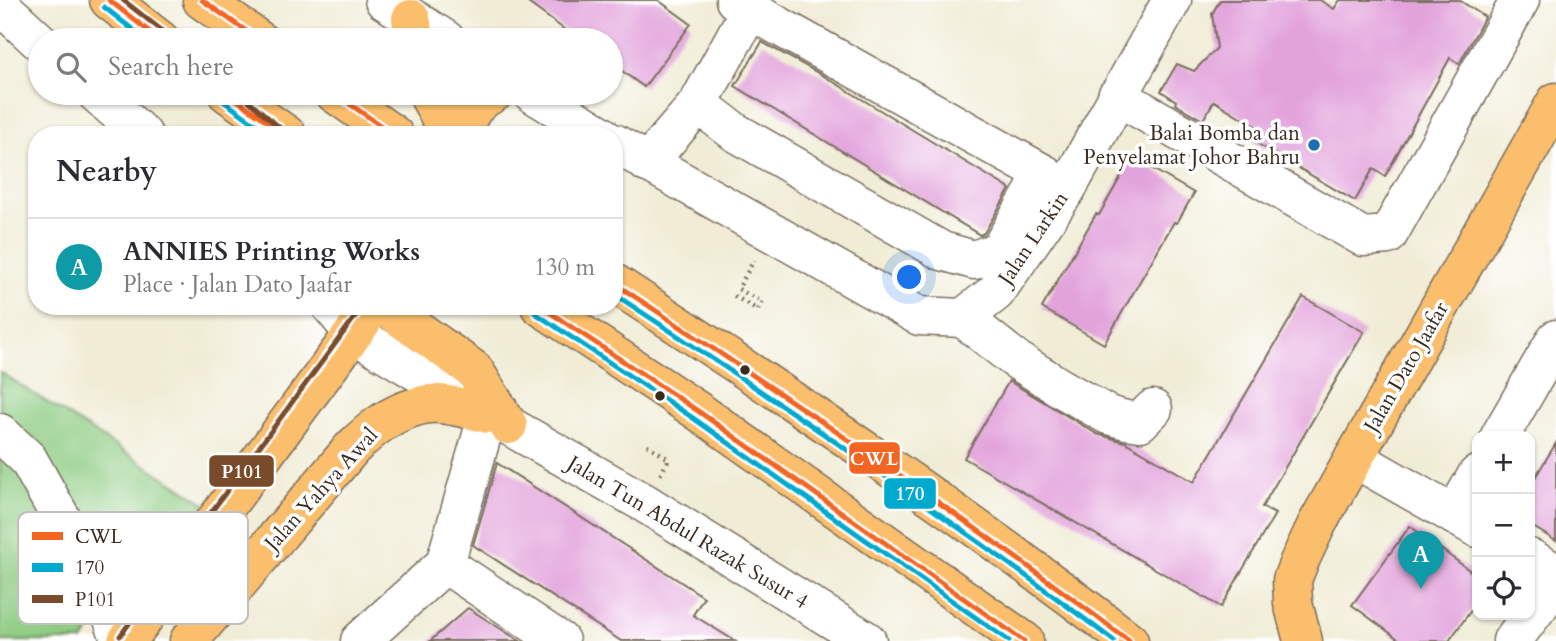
<!DOCTYPE html>
<meta charset="utf-8">
<style>
:root{--surface:#fff;--page:#f2f2f3;--text:#2b2b33;--muted:#7c7c81;--line:#e1e1e2;--accent:#1f6fb2}
body{margin:0;font-family:Cardo,serif;background:var(--page);color:var(--text)}
.controls{position:absolute;right:21px;bottom:21px;display:grid;overflow:hidden;border-radius:14px;box-shadow:0 2px 5px #0004}
.controls button{width:63px;height:63px;display:grid;place-items:center;padding:0;border:0;border-bottom:2px solid var(--line);background:var(--surface);color:var(--text);font:35px sans-serif}
.you{position:absolute;left:910px;top:278px;width:24px;height:24px;margin:-18px;border:5px solid #fff;border-radius:50%;background:#1a73e8;box-shadow:0 0 0 10px #1a73e833}
.badge{display:grid;place-items:center;width:46px;height:46px;border-radius:50%;background:var(--accent);color:#fff;font-size:23px;font-weight:700}
.pin{position:absolute;translate:-50% -58px;filter:drop-shadow(0 2px 4px #0008)}
.pin::after{content:'';position:absolute;top:37px;width:24px;height:21px;background:inherit;clip-path:polygon(0 0,100% 0,50% 100%)}
.list{margin:0;padding:0;list-style:none}
h2{display:flex;justify-content:space-between;align-items:center;height:91px;margin:0;padding:0 28px;font-size:30px}
h2 small{font-size:23px;font-weight:400;color:var(--muted)}
.list li{display:grid;grid-template-columns:46px 1fr auto;gap:21px;align-items:center;box-sizing:border-box;height:98px;padding:0 28px;border-top:2px solid var(--line)}
.list b{display:block;font-size:26px;white-space:nowrap}
.list p{margin:0;font-size:23px;white-space:nowrap;color:var(--muted)}
.list em{font-size:23px;font-style:normal;color:var(--muted)}
.icon{flex:none;width:38px;height:38px;fill:none;stroke:currentColor;stroke-width:2;stroke-linecap:round;stroke-linejoin:round}
.map{position:relative;flex:none;width:1556px;height:641px;overflow:hidden}
.search{position:absolute;background:var(--surface);box-shadow:0 2px 5px #0004;left:28px;top:28px;width:595px;height:77px;display:flex;align-items:center;gap:18px;box-sizing:border-box;padding:0 24px;border-radius:38px;color:var(--muted);font-size:26px}
.panel{position:absolute;background:var(--surface);box-shadow:0 2px 5px #0004;left:28px;top:126px;width:595px;height:189px;border-radius:28px}
.map>svg:first-child{display:block}
.park{fill:#8ecc83;stroke:#647b50;stroke-width:2}
.building{fill:#e2a3db}
.lines{fill:none;stroke-linecap:round;stroke-linejoin:round}
.minor-casing{stroke:#7a6e5e;stroke-width:41}
.major-casing{stroke:#7a6e5e;stroke-width:41}
.highway-casing{stroke:#7a6e5e;stroke-width:41}
.path{stroke:#7a6e5e;stroke-width:4.5;stroke-dasharray:2 5;stroke-linecap:butt}
.minor{stroke:#fff;stroke-width:38}
.major{stroke:#fabe6d;stroke-width:38}
.highway{stroke:#fabe6d;stroke-width:38}
.bus-1-casing{stroke:#fff;stroke-width:10}
.bus-2-casing{stroke:#fff;stroke-width:10}
.bus-3-casing{stroke:#fff;stroke-width:10}
.bus-1{stroke:#f26522;stroke-width:5}
.bus-2{stroke:#00a9ce;stroke-width:5}
.bus-3{stroke:#7a4b2a;stroke-width:5}
.poi-dot{fill:#1f6fb2;stroke:#fff;stroke-width:2.5}
.bus-dot{fill:#3b2a1e;stroke:#fff;stroke-width:2.5}
.labels{text-anchor:middle;stroke-width:7;stroke-linejoin:round;paint-order:stroke}
.poi-label{font-size:21px;fill:#3b2a1e;stroke:#fff;text-anchor:end}
.street-label{font-size:21px;fill:#3b2a1e;stroke:#fff}
.key{fill:#fff;stroke:#c4bfbc;stroke-width:2}
.key-label{font-size:19px;fill:#3b2a1e}
.line-badge{stroke:#fff;stroke-width:2.5}
.badge-label{font-size:19px;text-anchor:middle;font-weight:bold;fill:#fff}
</style>
<div class="map">
<svg width="1556" height="641" viewBox="0 0 1556 641">
<rect width="100%" height="100%" fill="#fff"/>
<filter id="ink" filterUnits="userSpaceOnUse"><feTurbulence type="fractalNoise" baseFrequency=".0143" numOctaves="2"/><feDisplacementMap in="SourceGraphic" scale="14" xChannelSelector="R" yChannelSelector="G"/><feConvolveMatrix kernelMatrix="1 2 1 2 8 2 1 2 1" color-interpolation-filters="sRGB"/></filter>
<filter id="wash" filterUnits="userSpaceOnUse"><feTurbulence type="fractalNoise" baseFrequency=".00686" numOctaves="4" result="noise"/><feDisplacementMap in="SourceGraphic" scale="28" xChannelSelector="R" yChannelSelector="G"/><feGaussianBlur stdDeviation="1.57" result="paint"/><feColorMatrix in="noise" values="0 0 0 0 0 0 0 0 0 0 0 0 0 0 0 0 0 1.4 0 .05"/><feComposite in="paint" operator="in"/></filter>
<g filter="url(#wash)">
<rect width="100%" height="100%" fill="#f0ecd5"/>
<polygon class="park" points="0,372 206,504 104,606 83,641 0,641"/>
<g id="blocks">
<g class="building">
<polygon points="524,0 658,0 691,24 644,87 611,63 611,40 579,40"/>
<polygon points="1220,0 1320,0 1334,9 1340,0 1459,0 1485,17 1459,64 1450,58 1385,176 1373,169 1355,201 1253,141 1260,129 1214,101 1203,120 1175,104 1176,101 1161,91 1177,64 1194,71 1217,48 1212,14"/>
<polygon points="762,42 822,75 1010,189 984,233 980,235 735,86"/>
<polygon points="1132,157 1194,193 1177,223 1174,222 1104,344 1042,308 1096,214 1099,215"/>
<polygon points="1303,297 1364,332 1262,507 1275,514 1221,607 964,458 1009,381 1097,434 1125,442 1194,482"/>
<polygon points="1556,443 1556,541 1530,525 1530,486"/>
<polygon points="497,463 704,597 693,615 735,641 621,641 473,545"/>
<polygon points="1410,526 1477,576 1477,602 1449,641 1401,641 1352,605"/>
<polygon points="468,608 520,641 430,641"/>
</g>
</g>
</g>
<g filter="url(#ink)">
<use href="#blocks" fill-opacity="0" stroke="#7a6e5e" stroke-width="2"/>
<g class="lines">
<g class="minor-casing">
<g id="minor">
<polyline points="384,0 446,40"/>
<polyline points="735,0 750,10 1044,174 1064,189"/>
<polyline points="0,5 40,42"/>
<polyline points="96,93 143,135"/>
<polyline points="532,93 601,135"/>
<polyline points="1117,96 1363,237 1388,235 1520,0"/>
<polyline points="698,104 735,132 942,251 974,260 999,251 1044,174"/>
<polyline points="614,143 919,316 963,318"/>
<polyline points="647,163 698,104 750,10"/>
<polyline points="331,306 354,334 488,414 643,502 867,641"/>
<polyline points="963,318 996,292 1066,190 1172,0"/>
<polyline points="963,318 1015,359 1061,388 1108,415 1126,420 1140,422 1153,409"/>
<polyline points="0,433 28,459 104,595 121,641"/>
<polyline points="1500,436 1556,339"/>
<polyline points="1354,458 1477,528"/>
<polyline points="1454,515 1477,475"/>
<polyline points="1530,558 1556,573"/>
<polyline points="445,564 560,641"/>
<polyline points="360,641 445,564 488,414 475,394"/>
<polyline points="1512,641 1556,583"/>
</g>
</g>
<g class="major-casing">
<g id="major">
<polyline points="127,641 364,319"/>
<path d="M189 641 353 447C371 430 387 416 412 408 421 405 430 403 439 404 455 405 472 410 488 414"/>
<polyline points="1303,641 1293,603 1292,580 1299,562 1317,524 1354,458 1556,102"/>
</g>
</g>
<g class="highway-casing">
<g id="highway">
<polyline points="109,0 160,40"/>
<polyline points="202,0 259,40"/>
<polyline points="411,19 415,40"/>
<polyline points="227,93 287,135"/>
<polyline points="334,93 394,135"/>
<polyline points="427,93 438,113 460,135"/>
<path d="M462 135C467 115 475 102 494 93"/>
<path d="M614 283C789 397 963 514 1129 641"/>
<polyline points="384,306 474,370 508,425"/>
<polyline points="540,306 698,411 1024,641"/>
</g>
</g>
<g class="path">
<polyline points="734,296 758,310 763,302 738,289 754,260"/>
<polyline points="647,445 669,459 660,475"/>
</g>
<use href="#minor" class="minor"/>
<use href="#major" class="major"/>
<use href="#highway" class="highway"/>
<g class="bus-1-casing">
<g id="bus-1">
<polyline points="109,0 160,40"/>
<polyline points="202,0 259,40"/>
<polyline points="227,93 287,135"/>
<polyline points="334,93 394,135"/>
<path d="M614 283C789 398 962 515 1129 641"/>
<polyline points="540,306 698,411 1024,641"/>
</g>
</g>
<g class="bus-2-casing">
<g id="bus-2">
<polyline points="104,7 146,40"/>
<polyline points="222,100 271,135"/>
<path d="M614 294C784 405 952 519 1114 641"/>
<polyline points="535,313 693,418 1009,641"/>
</g>
</g>
<g class="bus-3-casing">
<g id="bus-3">
<polyline points="123,0 165,33"/>
<polyline points="240,93 280,128"/>
<polyline points="120,636 363,306"/>
</g>
</g>
<use href="#bus-1" class="bus-1"/>
<use href="#bus-2" class="bus-2"/>
<use href="#bus-3" class="bus-3"/>
</g>
</g>
<circle class="poi-dot" cx="1314" cy="145" r="7"/>
<g class="bus-dot">
<circle cx="745" cy="370" r="6"/>
<circle cx="660" cy="396" r="6"/>
</g>
<g class="labels">
<g class="poi-label">
<text x="1300" y="140">Balai Bomba dan<tspan x="1300" dy="24">Penyelamat Johor Bahru</tspan></text>
</g>
<g class="street-label">
<text transform="translate(1033 238) rotate(-56)" y="7">Jalan Larkin</text>
<text transform="translate(1406 367) rotate(-60)" y="7">Jalan Dato Jaafar</text>
<text transform="translate(321 489) rotate(-48)" y="7">Jalan Yahya Awal</text>
<text transform="translate(688 532) rotate(31)" y="7">Jalan Tun Abdul Razak Susur 4</text>
</g>
</g>
<rect x="18" y="512" width="230" height="112" rx="10" class="key"/>
<rect x="32" y="532" width="31" height="8" fill="#f26522"/>
<rect x="32" y="563" width="31" height="9" fill="#00a9ce"/>
<rect x="32" y="595" width="31" height="8" fill="#7a4b2a"/>
<g class="key-label">
<text x="75" y="543">CWL</text>
<text x="75" y="574">170</text>
<text x="75" y="606">P101</text>
</g>
<g class="line-badge">
<rect x="848" y="441" width="53" height="34" rx="7" fill="#f26522"/>
<rect x="208" y="454" width="67" height="34" rx="7" fill="#7a4b2a"/>
<rect x="883" y="477" width="54" height="33" rx="7" fill="#00a9ce"/>
</g>
<g class="badge-label">
<text x="874" y="465">CWL</text>
<text x="242" y="478">P101</text>
<text x="910" y="500">170</text>
</g>
</svg>
<div class="controls">
<button>+</button>
<button>−</button>
<button><svg class="icon" aria-label="locate" viewBox="0 0 24 24"><circle cx="12" cy="12" r="6"/><path d="M12 2v4M12 18v4M2 12h4M18 12h4"/></svg></button>
</div>
<div class="you"></div>
<div class="pin badge" style="left:1421px;top:589px;background:#0f9aa8">A</div>
<div class="search"><svg class="icon" aria-label="search" viewBox="0 0 24 24"><circle cx="10" cy="10" r="6"/><path d="M15 15l6 6"/></svg>Search here</div>
<section class="panel">
<h2>Nearby<small></small></h2>
<ul class="list">
<li><span class="badge" style="background:#0f9aa8">A</span><div><b>ANNIES Printing Works</b><p>Place · Jalan Dato Jaafar</p></div><em>130 m</em></li>
</ul>
</section>
</div>
